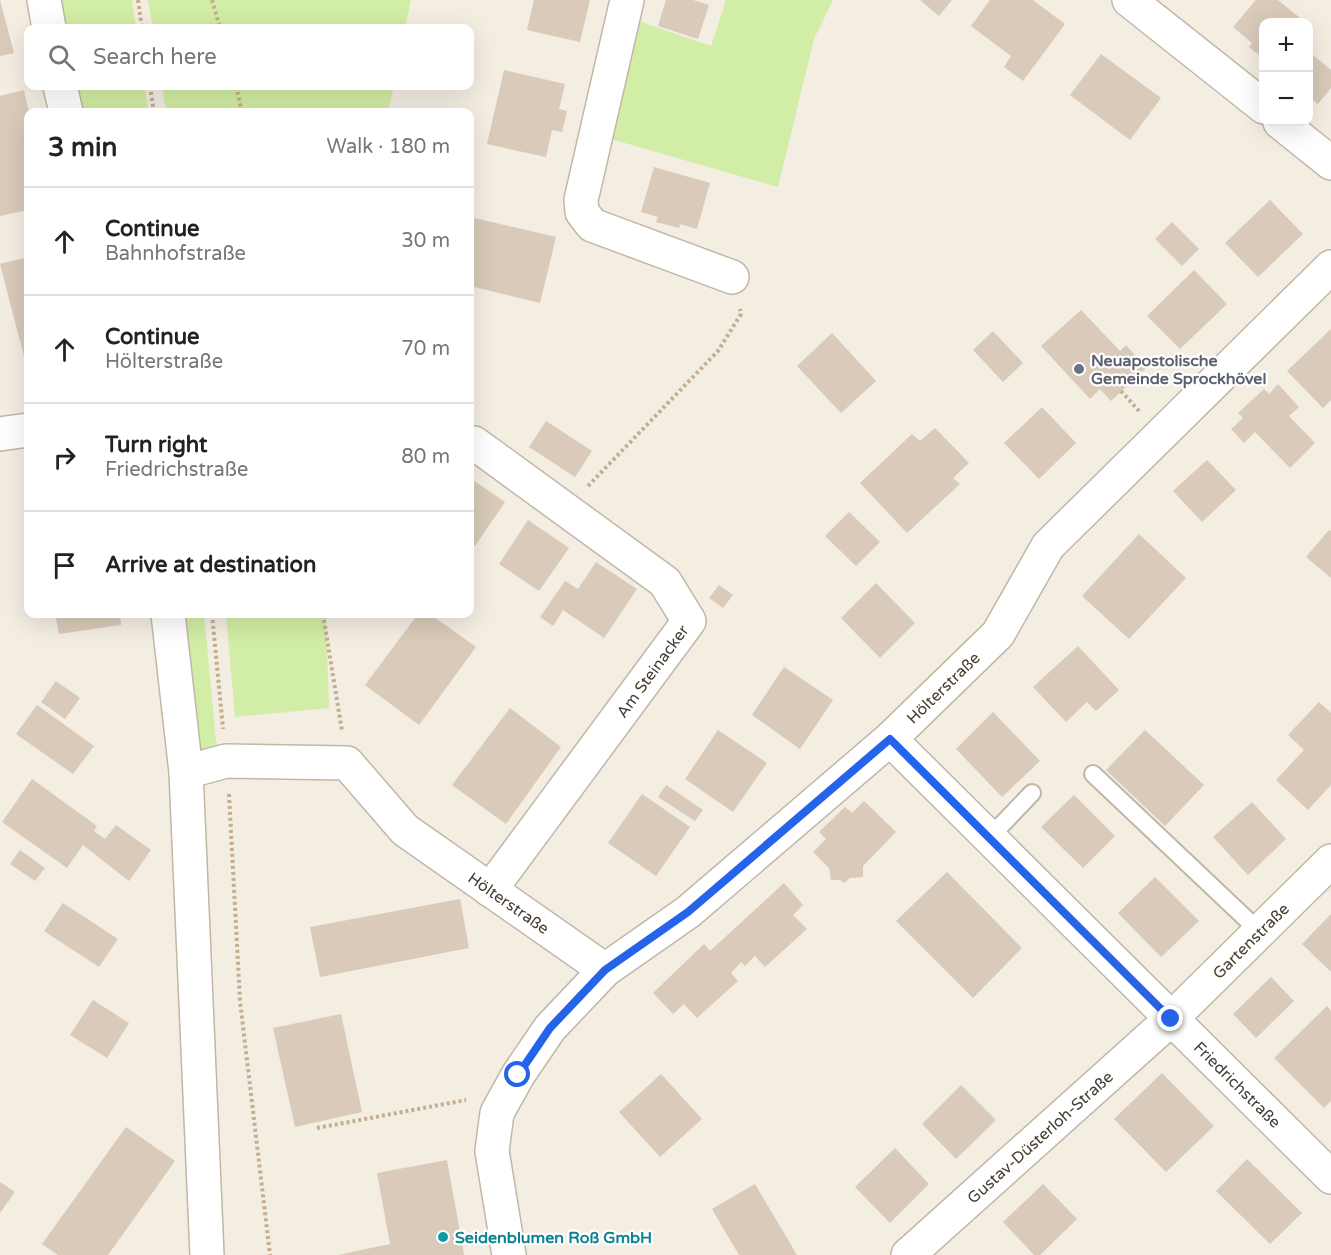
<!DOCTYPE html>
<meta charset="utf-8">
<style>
:root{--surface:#fff;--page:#f2f2f2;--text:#222;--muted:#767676;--line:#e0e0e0}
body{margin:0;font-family:"Varela Round",sans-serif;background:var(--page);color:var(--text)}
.controls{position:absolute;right:18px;top:18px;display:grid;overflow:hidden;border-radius:12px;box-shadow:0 6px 24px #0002}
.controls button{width:54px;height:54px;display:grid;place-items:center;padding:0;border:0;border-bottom:2px solid var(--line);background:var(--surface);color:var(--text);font:30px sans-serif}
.stop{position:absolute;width:18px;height:18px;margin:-14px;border:4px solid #2563eb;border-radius:50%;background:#fff}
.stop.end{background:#2563eb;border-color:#fff;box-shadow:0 2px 6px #0008}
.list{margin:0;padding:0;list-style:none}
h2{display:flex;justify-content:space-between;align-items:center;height:78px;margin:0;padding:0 24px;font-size:26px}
h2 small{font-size:20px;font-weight:400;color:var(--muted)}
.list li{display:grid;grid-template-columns:39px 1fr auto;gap:18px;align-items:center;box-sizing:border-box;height:108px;padding:0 24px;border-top:2px solid var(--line)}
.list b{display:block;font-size:22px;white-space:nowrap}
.list p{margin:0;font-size:20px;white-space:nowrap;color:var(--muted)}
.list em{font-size:20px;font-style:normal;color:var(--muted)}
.icon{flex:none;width:33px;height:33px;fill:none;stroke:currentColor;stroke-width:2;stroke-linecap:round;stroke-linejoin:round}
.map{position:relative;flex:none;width:1331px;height:1255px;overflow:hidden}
.search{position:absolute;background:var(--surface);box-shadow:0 6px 24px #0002;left:24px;top:24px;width:450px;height:66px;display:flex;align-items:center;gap:15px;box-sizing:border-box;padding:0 21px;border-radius:12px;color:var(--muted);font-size:22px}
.panel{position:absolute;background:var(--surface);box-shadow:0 6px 24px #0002;left:24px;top:108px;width:450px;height:510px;border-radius:12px}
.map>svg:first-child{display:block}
.green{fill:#d2eda5}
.building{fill:#d9cab9}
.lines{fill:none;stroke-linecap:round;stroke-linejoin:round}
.service-casing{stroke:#c2b7a7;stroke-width:20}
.minor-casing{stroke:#c2b7a7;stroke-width:36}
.path{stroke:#c3ae93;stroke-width:4;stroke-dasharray:3 3;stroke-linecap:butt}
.service{stroke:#fff;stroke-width:16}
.minor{stroke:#fff;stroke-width:33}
.route{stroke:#2563eb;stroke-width:8}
.worship-dot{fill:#6b7280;stroke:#fff;stroke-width:2}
.culture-dot{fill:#0f9aa8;stroke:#fff;stroke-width:2}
.labels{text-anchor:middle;stroke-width:4.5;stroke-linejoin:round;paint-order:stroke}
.worship-label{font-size:16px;font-weight:bold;fill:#5b616d;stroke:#fff;text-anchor:start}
.street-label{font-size:16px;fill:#453c32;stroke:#fff}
.culture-label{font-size:16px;font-weight:bold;fill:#0d838f;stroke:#fff;text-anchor:start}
</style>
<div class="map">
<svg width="1331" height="1255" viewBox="0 0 1331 1255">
<rect width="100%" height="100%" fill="#f3ede2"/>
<g class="green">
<polygon points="46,0 132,0 136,28 51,28"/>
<polygon points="148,0 411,0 405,28 153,28"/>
<polygon points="726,0 833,0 814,39 778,187 611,139 638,21 711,46"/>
<polygon points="67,86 145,86 148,112 75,112"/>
<polygon points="162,86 394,86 388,112 166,112"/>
<polygon points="174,614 204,614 217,751 191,757"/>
<polygon points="226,614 326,614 329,708 235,717"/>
</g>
<g class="building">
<polygon points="0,0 14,53 0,56"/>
<polygon points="534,0 590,0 580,42 527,30"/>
<polygon points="666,0 693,0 709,5 698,39 658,26"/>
<polygon points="920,0 952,0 939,16"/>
<polygon points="990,0 1033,0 1065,24 1023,81 1004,67 1011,56 971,26"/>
<polygon points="1256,0 1278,0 1305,22 1264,22 1264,59 1249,47 1252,43 1233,27"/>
<polygon points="1101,54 1161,98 1130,140 1070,95"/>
<polygon points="1313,55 1331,70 1331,88 1318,104 1308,96 1308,61"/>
<polygon points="504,70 565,84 559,109 567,111 562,132 552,130 546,157 487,144"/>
<polygon points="24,90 29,112 28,210 0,216 0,96"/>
<polygon points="654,167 710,183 697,229 680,224 679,228 656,222 658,217 641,212"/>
<polygon points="1270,200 1303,234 1258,277 1225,243"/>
<polygon points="470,217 556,237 540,303 470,286"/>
<polygon points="1172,222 1199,249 1182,266 1155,239"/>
<polygon points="28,257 28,372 0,264"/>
<polygon points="1194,270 1227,304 1180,349 1147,316"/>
<polygon points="1081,310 1120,351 1126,345 1146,368 1111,401 1100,389 1090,399 1041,346"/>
<polygon points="1331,329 1331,400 1323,408 1287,371"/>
<polygon points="993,331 1023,363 1003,382 973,350"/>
<polygon points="832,333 876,381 841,413 797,366"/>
<polygon points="1278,384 1299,407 1289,416 1315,443 1290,468 1255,432 1244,443 1231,429 1243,418 1238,413 1264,389 1269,394"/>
<polygon points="1042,407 1076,443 1039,479 1004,443"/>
<polygon points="546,421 592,451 575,477 529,447"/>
<polygon points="935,428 969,463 953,478 960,484 907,533 860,483 912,434 920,441"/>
<polygon points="1207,460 1236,490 1202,522 1173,491"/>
<polygon points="470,478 505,502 475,546 470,542"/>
<polygon points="849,512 880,542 856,566 825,536"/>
<polygon points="528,520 569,548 539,591 499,564"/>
<polygon points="1329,530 1331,531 1331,578 1306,557"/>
<polygon points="1139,534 1186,578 1129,639 1082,596"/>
<polygon points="596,562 637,589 604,638 563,610 553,626 540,617 565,581 578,589"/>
<polygon points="876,583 915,623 880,658 841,618"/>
<polygon points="719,585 733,595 723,608 709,598"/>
<polygon points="55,614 120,614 121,625 59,634"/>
<polygon points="418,614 430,614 476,647 419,725 365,685"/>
<polygon points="1078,646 1119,690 1096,711 1087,702 1066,722 1033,687"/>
<polygon points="784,667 833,700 800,749 752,715"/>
<polygon points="56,681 80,698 65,719 41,702"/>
<polygon points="1319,702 1331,713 1331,785 1308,810 1276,780 1304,750 1288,735"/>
<polygon points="37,705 94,746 73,774 16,734"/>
<polygon points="510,708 561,747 506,824 452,785"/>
<polygon points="993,712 1040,761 1002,797 956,749"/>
<polygon points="718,730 767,763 733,812 685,779"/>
<polygon points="1145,730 1204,785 1165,826 1106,770"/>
<polygon points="32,779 97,826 94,831 105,839 116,825 151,850 129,881 83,845 67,868 2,822"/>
<polygon points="666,785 703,810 695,821 658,797"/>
<polygon points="642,794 690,827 656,876 608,843"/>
<polygon points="1074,795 1115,836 1083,868 1041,827"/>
<polygon points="864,801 896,832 863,866 863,877 850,878 844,883 840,880 831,880 829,868 813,852 826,839 819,832 845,807 852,813"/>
<polygon points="1252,802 1286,839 1248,875 1213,837"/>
<polygon points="20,850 45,868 35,881 10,864"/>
<polygon points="947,872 1022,948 973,998 896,921"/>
<polygon points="1155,877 1199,921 1161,957 1118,913"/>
<polygon points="784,883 803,905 793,915 807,929 765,967 755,956 745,966 741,962 731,973 738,981 697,1018 684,1004 673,1014 653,993 704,944 710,951"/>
<polygon points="460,899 469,948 320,977 310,927"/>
<polygon points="63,903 118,939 99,967 44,931"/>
<polygon points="1331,914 1331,972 1302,944"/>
<polygon points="1271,977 1294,1001 1256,1038 1233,1014"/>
<polygon points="93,1000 129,1023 107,1058 70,1035"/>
<polygon points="1327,1006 1331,1011 1331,1101 1324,1108 1274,1058"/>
<polygon points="341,1014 362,1112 295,1127 273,1028"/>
<polygon points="1162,1073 1214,1126 1166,1172 1114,1119"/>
<polygon points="661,1074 702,1119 660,1157 619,1112"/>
<polygon points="961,1085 996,1120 956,1159 922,1124"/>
<polygon points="126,1127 175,1161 108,1255 58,1255 42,1244"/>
<polygon points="895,1148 929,1184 890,1223 855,1187"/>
<polygon points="1247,1159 1302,1213 1270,1244 1216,1191"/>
<polygon points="447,1160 464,1255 338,1255 390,1244 377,1173"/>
<polygon points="0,1182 15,1192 0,1213"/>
<polygon points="755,1184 797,1255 739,1255 712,1209"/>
<polygon points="1043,1184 1077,1219 1040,1255 1034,1255 1003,1222"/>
</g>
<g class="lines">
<g class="service-casing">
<g id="service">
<polyline points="1093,774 1260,932"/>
<polyline points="989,838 1032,793"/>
</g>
</g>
<g class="minor-casing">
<g id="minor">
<polyline points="44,0 49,28"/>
<polyline points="627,0 581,200 582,212 592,225 732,277"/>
<polyline points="1129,0 1264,107"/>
<polyline points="60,86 66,112"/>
<polyline points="1280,122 1331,163"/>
<polyline points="0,434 28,430"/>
<polyline points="474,443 665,582 689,621 490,890"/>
<polyline points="168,614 186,772 207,1255"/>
<path id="s1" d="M890 739 1331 1177"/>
<path id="s2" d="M186 772 226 761 347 763 405 830 605 970"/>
<path id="s3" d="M509 1255 492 1151 497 1113 518 1075 550 1028 605 970 688 912 890 739 998 634 1048 546 1331 267"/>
<path id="s4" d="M908 1255 1171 1019 1331 861"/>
</g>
</g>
<g class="path">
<polyline points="138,0 142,28"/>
<polyline points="212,0 220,28"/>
<polyline points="150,86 154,112"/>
<polyline points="236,86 242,112"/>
<polyline points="1121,391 1140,412"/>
<polyline points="588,486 718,351 741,314 740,309"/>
<polyline points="212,614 223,729"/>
<polyline points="323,614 342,731"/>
<polyline points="229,794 240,1001 270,1255"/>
<polyline points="317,1128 466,1100"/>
</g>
<use href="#service" class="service"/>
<use href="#minor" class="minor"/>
</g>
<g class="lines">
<polyline class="route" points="518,1075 550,1028 605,970 688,912 890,739 1171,1019"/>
</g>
<circle class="worship-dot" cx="1079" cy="369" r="6"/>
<circle class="culture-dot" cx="443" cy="1237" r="6"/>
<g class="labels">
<g class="worship-label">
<text x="1091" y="366">Neuapostolische<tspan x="1091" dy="18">Gemeinde Sprockhövel</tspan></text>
</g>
<g class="street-label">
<text transform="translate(652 671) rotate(-54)" y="6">Am Steinacker</text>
<text dy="6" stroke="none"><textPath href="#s3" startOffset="765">Hölterstraße</textPath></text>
<text dy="6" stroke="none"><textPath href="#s2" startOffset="378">Hölterstraße</textPath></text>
<text dy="6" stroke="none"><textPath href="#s4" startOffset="465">Gartenstraße</textPath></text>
<text dy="6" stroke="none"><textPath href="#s1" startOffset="490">Friedrichstraße</textPath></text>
<text dy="6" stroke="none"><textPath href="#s4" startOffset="177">Gustav-Düsterloh-Straße</textPath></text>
</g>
<g class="culture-label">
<text x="455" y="1243">Seidenblumen Roß GmbH</text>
</g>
</g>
</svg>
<div class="controls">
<button>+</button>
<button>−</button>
</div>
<div class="stop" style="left:518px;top:1075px"></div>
<div class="stop end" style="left:1171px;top:1019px"></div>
<div class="search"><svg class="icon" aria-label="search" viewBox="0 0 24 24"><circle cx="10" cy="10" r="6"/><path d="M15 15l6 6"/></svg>Search here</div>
<section class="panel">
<h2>3 min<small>Walk · 180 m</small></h2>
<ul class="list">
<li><svg class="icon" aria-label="ahead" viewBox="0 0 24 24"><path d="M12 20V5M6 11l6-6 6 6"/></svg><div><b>Continue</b><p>Bahnhofstraße</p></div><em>30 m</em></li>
<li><svg class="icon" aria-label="ahead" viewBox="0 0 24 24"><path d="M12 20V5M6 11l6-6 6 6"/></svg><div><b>Continue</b><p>Hölterstraße</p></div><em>70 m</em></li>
<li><svg class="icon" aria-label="right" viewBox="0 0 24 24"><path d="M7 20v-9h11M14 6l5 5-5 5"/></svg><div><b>Turn right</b><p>Friedrichstraße</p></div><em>80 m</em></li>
<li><svg class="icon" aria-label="arrive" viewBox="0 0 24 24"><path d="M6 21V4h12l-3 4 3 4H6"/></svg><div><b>Arrive at destination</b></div></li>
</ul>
</section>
</div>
